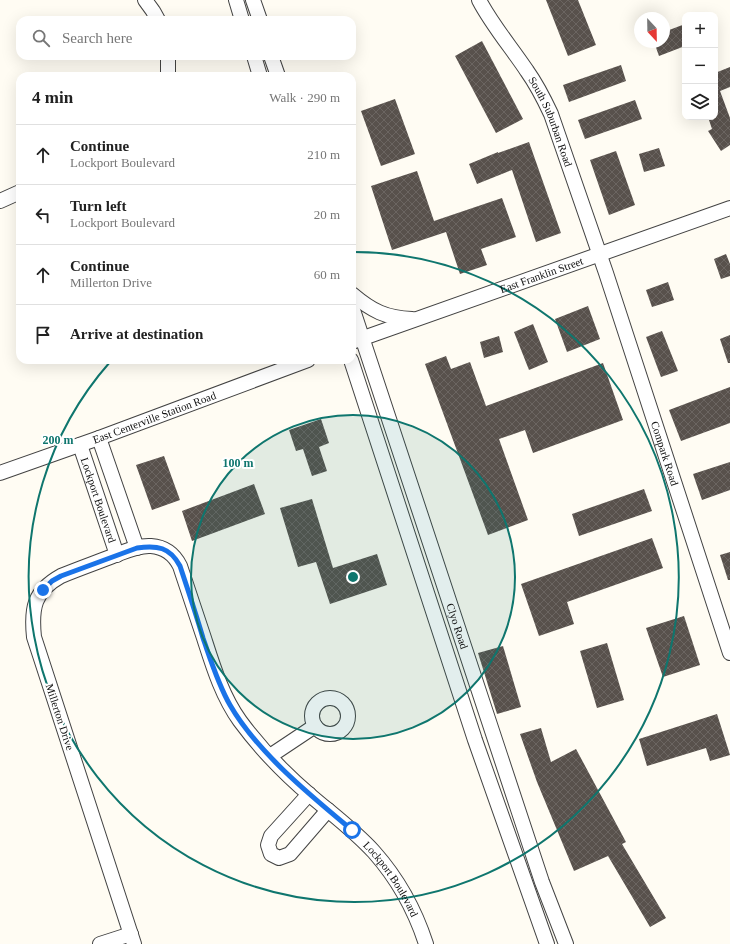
<!DOCTYPE html>
<meta charset="utf-8">
<style>
:root{--surface:#fff;--page:#f6f6f6;--text:#222;--muted:#767676;--line:#e0e0e0}
body{margin:0;font-family:"Times New Roman",serif;background:var(--page);color:var(--text)}
.controls{position:absolute;right:12px;top:12px;display:grid;overflow:hidden;border-radius:8px;box-shadow:0 4px 16px #0002}
.controls button{width:36px;height:36px;display:grid;place-items:center;padding:0;border:0;border-bottom:1px solid var(--line);background:var(--surface);color:var(--text);font:20px sans-serif}
.compass{position:absolute;left:634px;top:12px;width:36px;height:36px;border-radius:50%;background:var(--surface);box-shadow:0 4px 16px #0002;rotate:158deg}
.stop{position:absolute;width:12px;height:12px;margin:-9px;border:3px solid #1a73e8;border-radius:50%;background:#fff}
.stop.end{background:#1a73e8;border-color:#fff;box-shadow:0 1px 4px #0008}
.list{margin:0;padding:0;list-style:none}
h2{display:flex;justify-content:space-between;align-items:center;height:52px;margin:0;padding:0 16px;font-size:17px}
h2 small{font-size:13px;font-weight:400;color:var(--muted)}
.list li{display:grid;grid-template-columns:26px 1fr auto;gap:12px;align-items:center;box-sizing:border-box;height:60px;padding:0 16px;border-top:1px solid var(--line)}
.list b{display:block;font-size:15px;white-space:nowrap}
.list p{margin:0;font-size:13px;white-space:nowrap;color:var(--muted)}
.list em{font-size:13px;font-style:normal;color:var(--muted)}
.icon{flex:none;width:22px;height:22px;fill:none;stroke:currentColor;stroke-width:2;stroke-linecap:round;stroke-linejoin:round}
.map{position:relative;flex:none;width:730px;height:944px;overflow:hidden}
.search{position:absolute;background:var(--surface);box-shadow:0 4px 16px #0002;left:16px;top:16px;width:340px;height:44px;display:flex;align-items:center;gap:10px;box-sizing:border-box;padding:0 14px;border-radius:12px;color:var(--muted);font-size:15px}
.panel{position:absolute;background:var(--surface);box-shadow:0 4px 16px #0002;left:16px;top:72px;width:340px;height:292px;border-radius:12px}
.map>svg:first-child{display:block}
.building{fill:url(#building-cross-hatch)}
.lines{fill:none;stroke-linecap:round;stroke-linejoin:round}
.minor-casing{stroke:#434343;stroke-width:16}
.minor{stroke:#fff;stroke-width:14}
.route{stroke:#1a73e8;stroke-width:5}
.ring{fill:none;stroke:#0f766e;stroke-width:2}
.labels{text-anchor:middle;stroke-width:4;stroke-linejoin:round;paint-order:stroke}
.street-label{font-size:11px;fill:#101010;stroke:#fff}
.centre{fill:#0f766e;stroke:#fff;stroke-width:2}
.ring-label{font-size:12px;text-anchor:middle;font-weight:bold;fill:#0f766e;stroke:#fff;stroke-width:4;stroke-linejoin:round;paint-order:stroke}
</style>
<div class="map">
<svg width="730" height="944" viewBox="0 0 730 944">
<defs>
<pattern id="building-cross-hatch" width="8" height="8" patternUnits="userSpaceOnUse"><rect width="8" height="8" fill="#58514c"/><path d="M0 0l8 8M0 8l8-8" fill="none" stroke="#6b6561"/></pattern>
</defs>
<rect width="100%" height="100%" fill="#fffcf3"/>
<g class="building">
<polygon points="546,0 578,0 596,45 568,56"/>
<polygon points="685,24 685,46 659,56 654,42 664,42 664,32"/>
<polygon points="482,41 523,119 496,133 455,56"/>
<polygon points="621,65 626,81 569,102 563,85"/>
<polygon points="730,67 730,87 720,91 730,118 730,145 721,151 708,131 712,129 708,117 715,117 715,73"/>
<polygon points="395,99 415,154 381,166 361,111"/>
<polygon points="635,100 642,119 585,139 578,120"/>
<polygon points="529,142 561,233 536,242 512,170 477,184 469,164 498,152 498,153"/>
<polygon points="659,148 665,166 644,172 639,154"/>
<polygon points="616,151 635,205 609,215 590,160"/>
<polygon points="417,171 434,221 502,198 516,237 481,249 487,265 460,274 446,232 392,250 371,186"/>
<polygon points="726,254 730,264 730,276 721,279 714,259"/>
<polygon points="668,282 674,300 652,307 646,290"/>
<polygon points="588,306 600,339 567,352 555,319"/>
<polygon points="533,324 548,362 529,370 514,332"/>
<polygon points="662,331 678,371 661,377 646,337"/>
<polygon points="730,335 730,363 728,363 720,339"/>
<polygon points="499,336 503,352 484,358 480,342"/>
<polygon points="446,356 451,369 470,362 486,406 603,363 623,420 533,453 525,430 499,439 528,520 488,535 425,364"/>
<polygon points="730,387 730,423 681,441 669,410"/>
<polygon points="321,419 329,443 319,447 327,471 312,476 303,449 296,451 289,430"/>
<polygon points="164,456 180,500 152,510 136,465"/>
<polygon points="730,462 730,490 702,500 693,474"/>
<polygon points="254,484 265,514 192,541 182,511"/>
<polygon points="644,489 652,511 579,536 572,514"/>
<polygon points="312,499 333,568 377,554 387,585 330,604 316,562 298,567 280,508"/>
<polygon points="652,538 663,568 567,602 574,624 539,636 521,584"/>
<polygon points="730,552 730,580 728,580 720,555"/>
<polygon points="684,616 700,665 663,677 646,628"/>
<polygon points="607,643 624,700 597,708 580,651"/>
<polygon points="503,646 521,707 497,714 478,653"/>
<polygon points="717,714 730,755 710,761 706,748 647,766 639,739"/>
<polygon points="541,728 551,762 576,749 626,842 622,844 666,918 650,927 608,856 574,871 537,782 520,734"/>
</g>
<g class="lines">
<g class="minor-casing">
<g id="minor">
<polyline points="145,0 153,11 158,20"/>
<polyline points="236,0 242,20"/>
<polyline points="253,0 260,20"/>
<path id="s1" d="M479 0C492 25 511 47 527 71 537 85 544 99 551 114L606 273 730 653"/>
<polyline points="168,56 168,76"/>
<polyline points="254,56 260,76"/>
<polyline points="271,56 278,76"/>
<polyline points="0,201 20,192"/>
<path d="M352 294C372 311 386 318 412 319"/>
<path id="s2" d="M352 307 542 882 566 944"/>
<path id="s3" d="M352 342 730 208"/>
<polyline points="351,360 475,740 547,944"/>
<polyline points="99,438 137,548"/>
<path id="s4" d="M80 445 117 555"/>
<path id="s5" d="M0 473 99 438 308 360"/>
<circle cx="330" cy="716" r="18"/>
<polyline points="270,756 315,726"/>
<polyline points="309,794 271,836 268,845 271,854 279,858 290,854 328,810"/>
<polyline points="100,944 131,934"/>
<path id="s6" d="M134 944 34 637C31 608 34 591 61 576 78 569 95 563 113 556 124 552 138 545 151 546 165 547 174 554 180 566 188 590 196 614 204 638 213 666 222 696 240 721 260 748 285 774 311 796 332 814 355 831 374 852 398 879 415 910 426 944"/>
</g>
</g>
<use href="#minor" class="minor"/>
</g>
<g class="lines">
<path class="route" d="M43 590 52 581 61 576 137 548C157 545 170 547 180 566 188 590 196 614 203 638 211 661 218 684 230 705 257 752 311 796 352 830"/>
</g>
<circle cx="353" cy="577" r="162" fill="#0f766e" fill-opacity=".12"/>
<g class="ring">
<circle cx="353" cy="577" r="162"/>
<path d="M353 252A325 325 0 1 1 110 362"/>
</g>
<g class="labels">
<g class="street-label">
<text dy="4" stroke="none"><textPath href="#s1" startOffset="142">South Suburban Road</textPath></text>
<text dy="4" stroke="none"><textPath href="#s3" startOffset="201">East Franklin Street</textPath></text>
<text dy="4" stroke="none"><textPath href="#s5" startOffset="164">East Centerville Station Road</textPath></text>
<text dy="4" stroke="none"><textPath href="#s1" startOffset="493">Compark Road</textPath></text>
<text dy="4" stroke="none"><textPath href="#s4" startOffset="58">Lockport Boulevard</textPath></text>
<text dy="4" stroke="none"><textPath href="#s2" startOffset="336">Clyo Road</textPath></text>
<text transform="translate(60 717) rotate(72)" y="4">Millerton Drive</text>
<text dy="4" stroke="none"><textPath href="#s6" startOffset="914">Lockport Boulevard</textPath></text>
</g>
</g>
<circle cx="353" cy="577" r="6" class="centre"/>
<g class="ring-label">
<text x="58" y="444">200 m</text>
<text x="238" y="467">100 m</text>
</g>
</svg>
<div class="controls">
<button>+</button>
<button>−</button>
<button><svg class="icon" aria-label="layers" viewBox="0 0 24 24"><path d="M12 4l9 5-9 5-9-5zM3 14l9 5 9-5"/></svg></button>
</div>
<svg class="compass" viewBox="-18 -18 36 36"><path d="M0-13l5 13h-10z" fill="#e53935"/><path d="M0 13l5-13h-10z" fill="#767676"/></svg>
<div class="stop" style="left:352px;top:830px"></div>
<div class="stop end" style="left:43px;top:590px"></div>
<div class="search"><svg class="icon" aria-label="search" viewBox="0 0 24 24"><circle cx="10" cy="10" r="6"/><path d="M15 15l6 6"/></svg>Search here</div>
<section class="panel">
<h2>4 min<small>Walk · 290 m</small></h2>
<ul class="list">
<li><svg class="icon" aria-label="ahead" viewBox="0 0 24 24"><path d="M12 20V5M6 11l6-6 6 6"/></svg><div><b>Continue</b><p>Lockport Boulevard</p></div><em>210 m</em></li>
<li><svg class="icon" aria-label="left" viewBox="0 0 24 24"><path d="M17 20v-9H6M10 6l-5 5 5 5"/></svg><div><b>Turn left</b><p>Lockport Boulevard</p></div><em>20 m</em></li>
<li><svg class="icon" aria-label="ahead" viewBox="0 0 24 24"><path d="M12 20V5M6 11l6-6 6 6"/></svg><div><b>Continue</b><p>Millerton Drive</p></div><em>60 m</em></li>
<li><svg class="icon" aria-label="arrive" viewBox="0 0 24 24"><path d="M6 21V4h12l-3 4 3 4H6"/></svg><div><b>Arrive at destination</b></div></li>
</ul>
</section>
</div>
